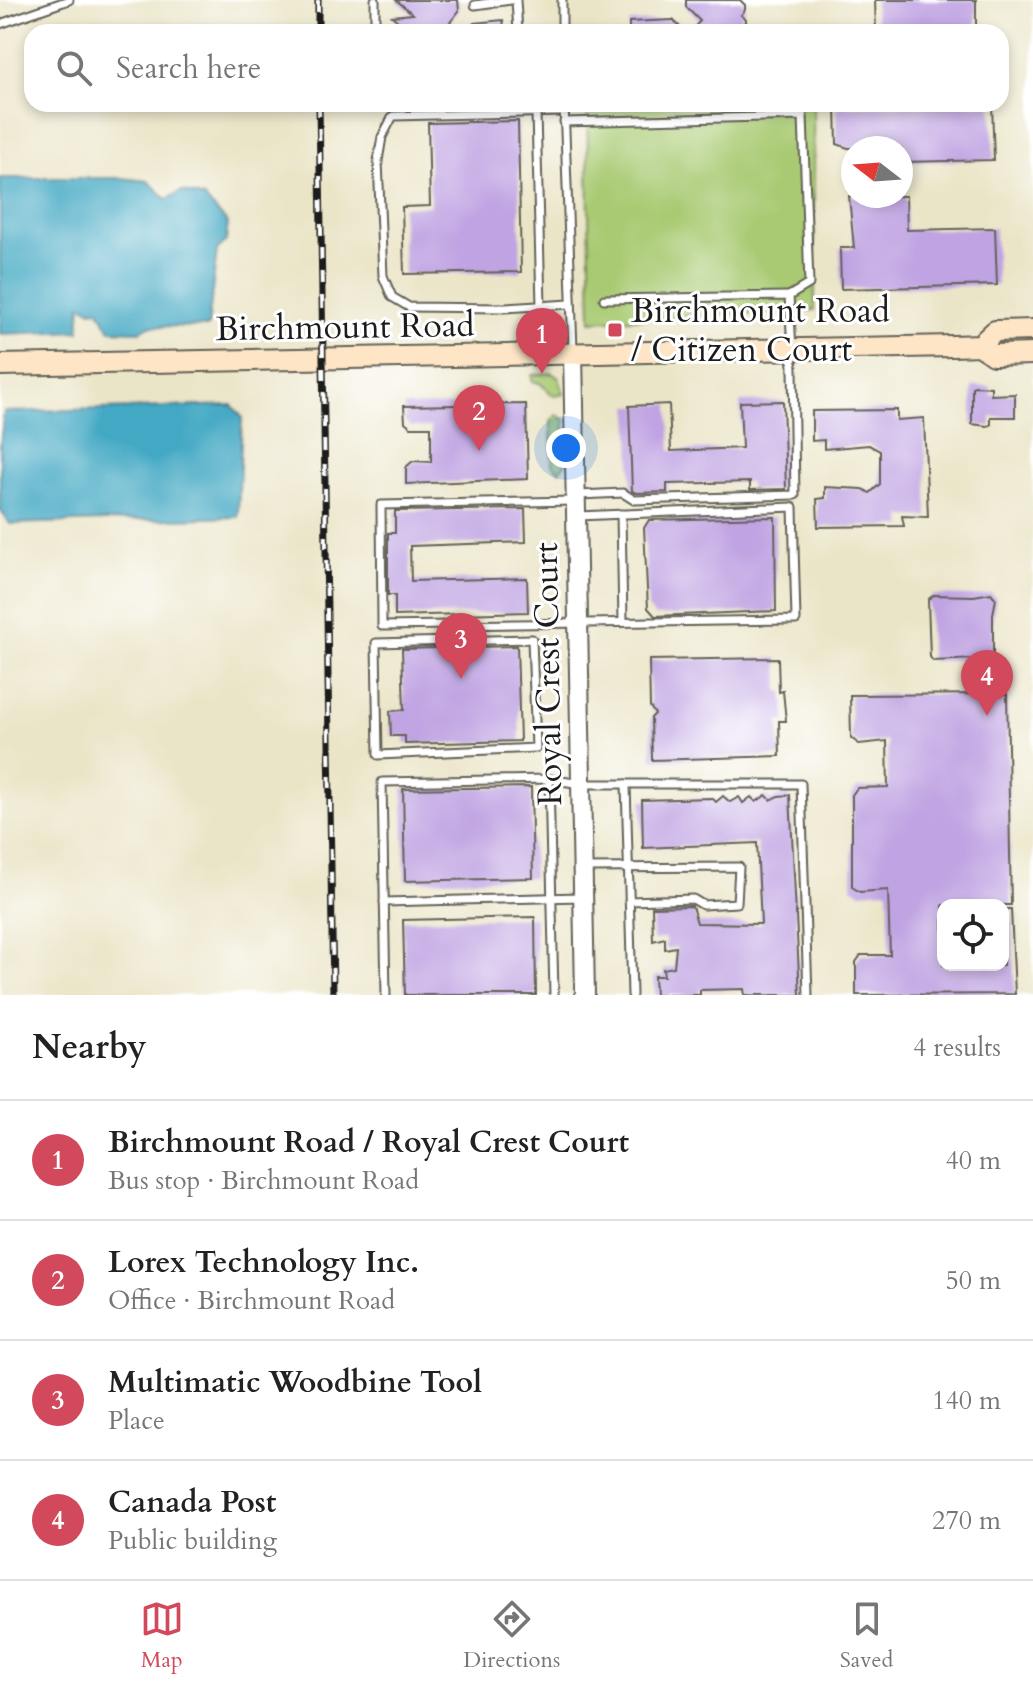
<!DOCTYPE html>
<meta charset="utf-8">
<style>
:root{--surface:#fff;--page:#f2f2f2;--text:#222;--muted:#767676;--line:#e0e0e0;--accent:#d1495b}
body{margin:0;font-family:Cardo,serif;background:var(--page);color:var(--text)}
.controls{position:absolute;right:24px;bottom:24px;display:grid;overflow:hidden;border-radius:16px;box-shadow:0 4px 12px #0003}
.controls button{width:72px;height:72px;display:grid;place-items:center;padding:0;border:0;border-bottom:2px solid var(--line);background:var(--surface);color:var(--text);font:40px sans-serif}
.compass{position:absolute;left:841px;top:136px;width:72px;height:72px;border-radius:50%;background:var(--surface);box-shadow:0 4px 12px #0003;rotate:287deg}
.you{position:absolute;left:566px;top:448px;width:28px;height:28px;margin:-20px;border:6px solid #fff;border-radius:50%;background:#1a73e8;box-shadow:0 0 0 12px #1a73e833}
.badge{display:grid;place-items:center;width:52px;height:52px;border-radius:50%;background:var(--accent);color:#fff;font-size:26px;font-weight:700}
.pin{position:absolute;translate:-50% -66px;filter:drop-shadow(0 2px 4px #0008)}
.pin::after{content:'';position:absolute;top:42px;width:28px;height:24px;background:inherit;clip-path:polygon(0 0,100% 0,50% 100%)}
.list{margin:0;padding:0;list-style:none}
h2{display:flex;justify-content:space-between;align-items:center;height:104px;margin:0;padding:0 32px;font-size:34px}
h2 small{font-size:26px;font-weight:400;color:var(--muted)}
.list li{display:grid;grid-template-columns:52px 1fr auto;gap:24px;align-items:center;box-sizing:border-box;height:120px;padding:0 32px;border-top:2px solid var(--line)}
.list b{display:block;font-size:30px;white-space:nowrap}
.list p{margin:0;font-size:26px;white-space:nowrap;color:var(--muted)}
.list em{font-size:26px;font-style:normal;color:var(--muted)}
.icon{flex:none;width:44px;height:44px;fill:none;stroke:currentColor;stroke-width:2;stroke-linecap:round;stroke-linejoin:round}
.map{position:relative;flex:none;width:1033px;height:995px;overflow:hidden}
.search{position:absolute;background:var(--surface);box-shadow:0 4px 12px #0003;left:24px;right:24px;top:24px;height:88px;display:flex;align-items:center;gap:20px;box-sizing:border-box;padding:0 28px;border-radius:24px;color:var(--muted);font-size:30px}
.sheet{height:584px;background:var(--surface)}
nav{display:flex;justify-content:space-around;align-items:center;box-sizing:border-box;height:112px;border-top:2px solid var(--line);background:var(--surface);font-size:22px;color:var(--muted)}
nav a{display:grid;justify-items:center;gap:4px}
nav .on{color:var(--accent)}
.map>svg:first-child{display:block}
.green{fill:#a9ca72;stroke:#627347;stroke-width:2}
.water{fill:#43a8c3;stroke:#306270;stroke-width:2}
.building{fill:#bfa3e2}
.lines{fill:none;stroke-linecap:round;stroke-linejoin:round}
.service-casing{stroke:#646258;stroke-width:11}
.tertiary-casing{stroke:#646258;stroke-width:22}
.secondary-casing{stroke:#646258;stroke-width:24}
.service{stroke:#fff;stroke-width:7}
.tertiary{stroke:#fff;stroke-width:18}
.secondary{stroke:#fde5c5;stroke-width:20}
.rail-casing{stroke:#1c1c1c;stroke-width:7}
.rail{stroke:#fff;stroke-width:4;stroke-dasharray:12;stroke-linecap:butt}
.poi-dot{fill:#d1495b;stroke:#fff;stroke-width:3}
.labels{text-anchor:middle;stroke-width:6;stroke-linejoin:round;paint-order:stroke}
.poi-label{font-size:34px;fill:#1c1c1c;stroke:#fff;text-anchor:start}
.street-label{font-size:34px;fill:#1c1c1c;stroke:#fff}
</style>
<div class="map">
<svg width="1033" height="995" viewBox="0 0 1033 995">
<rect width="100%" height="100%" fill="#fff"/>
<filter id="ink" filterUnits="userSpaceOnUse"><feTurbulence type="fractalNoise" baseFrequency=".0125" numOctaves="2"/><feDisplacementMap in="SourceGraphic" scale="16" xChannelSelector="R" yChannelSelector="G"/><feConvolveMatrix kernelMatrix="1 2 1 2 8 2 1 2 1" color-interpolation-filters="sRGB"/></filter>
<filter id="wash" filterUnits="userSpaceOnUse"><feTurbulence type="fractalNoise" baseFrequency=".006" numOctaves="4" result="noise"/><feDisplacementMap in="SourceGraphic" scale="32" xChannelSelector="R" yChannelSelector="G"/><feGaussianBlur stdDeviation="1.8" result="paint"/><feColorMatrix in="noise" values="0 0 0 0 0 0 0 0 0 0 0 0 0 0 0 0 0 1.4 0 .05"/><feComposite in="paint" operator="in"/></filter>
<g filter="url(#wash)">
<rect width="100%" height="100%" fill="#ebe5c8"/>
<g class="green">
<polygon points="587,104 813,104 815,310 591,321"/>
<polygon points="552,373 559,378 564,394 554,396 540,383 532,381 532,375"/>
<polygon points="557,415 565,420 566,463 559,471 552,464 551,421"/>
</g>
<g class="water">
<polygon points="0,178 122,178 148,181 167,199 182,191 204,198 228,223 226,241 217,250 208,327 149,326 141,331 110,330 98,309 91,310 81,305 79,331 0,334"/>
<polygon points="232,405 242,417 238,517 10,524 0,509 0,444 4,412"/>
</g>
<g id="blocks">
<g class="building">
<polygon points="396,0 458,0 459,11 447,26 454,32 390,32 399,22 392,16 413,14"/>
<polygon points="686,0 740,0 745,5 745,10 741,15 746,19 746,25 738,32 690,32 700,21 686,7"/>
<polygon points="875,0 976,0 976,32 876,32"/>
<polygon points="503,20 505,32 466,32 474,23"/>
<polygon points="673,20 685,32 629,32 629,22"/>
<polygon points="943,104 992,104 994,160 901,162 901,148 848,148 837,144 836,107"/>
<polygon points="518,121 521,272 404,274 402,207 430,206 428,123"/>
<polygon points="849,196 906,196 907,230 995,228 997,285 841,289 840,248 854,248"/>
<polygon points="975,386 991,387 991,395 1015,394 1015,417 991,417 991,425 987,426 972,424 972,387"/>
<polygon points="783,401 786,489 750,490 750,482 667,484 667,492 636,493 632,491 629,406 669,404 671,451 742,448 740,402"/>
<polygon points="526,404 528,479 406,484 406,467 413,461 431,462 431,427 411,427 405,422 404,406"/>
<polygon points="897,410 897,420 924,418 928,517 902,516 904,526 818,527 817,499 825,498 825,487 863,489 870,493 880,484 880,451 869,445 824,449 824,440 812,441 812,411"/>
<polygon points="525,509 526,542 410,546 411,581 527,578 528,612 395,616 395,595 388,595 388,533 395,533 395,511"/>
<polygon points="775,517 776,611 655,616 648,608 644,528 649,520"/>
<polygon points="991,593 996,599 993,614 993,661 977,659 933,661 930,657 928,600 933,595 974,596"/>
<polygon points="517,646 520,741 405,744 405,736 391,736 390,711 404,710 402,649"/>
<polygon points="778,658 779,692 783,691 786,721 779,721 780,756 652,760 651,718 655,714 650,707 649,660"/>
<polygon points="1007,694 1011,905 943,905 943,965 1003,965 1003,909 1011,909 1015,994 856,995 856,962 861,955 890,955 888,890 860,892 852,887 852,795 857,788 888,787 887,741 859,744 851,738 850,695"/>
<polygon points="531,787 533,878 405,881 403,789"/>
<polygon points="766,795 771,800 778,796 790,795 800,995 745,995 744,989 700,990 700,995 655,995 654,976 664,976 663,969 674,967 676,947 665,949 665,938 653,941 652,907 692,906 697,923 761,924 757,843 643,848 642,800 712,798 716,802 723,796 730,802 739,797 743,803 751,797 756,802"/>
<polygon points="535,917 536,995 405,995 403,920"/>
</g>
</g>
</g>
<g filter="url(#ink)">
<use href="#blocks" fill-opacity="0" stroke="#646258" stroke-width="2"/>
<g class="lines">
<g class="service-casing">
<g id="service">
<polyline points="375,0 375,32"/>
<polyline points="516,0 518,32"/>
<polyline points="562,0 562,32"/>
<polyline points="475,5 511,0"/>
<polyline points="0,24 69,0"/>
<polyline points="564,104 573,350"/>
<polyline points="564,112 393,116 382,137 378,161 383,276 392,297 409,307 505,308 570,304"/>
<polyline points="536,113 541,306"/>
<polyline points="564,122 803,116 809,284 789,296"/>
<polyline points="579,495 623,493 634,500 795,495 793,368 789,296 604,299"/>
<polyline points="574,501 381,505 382,626 796,620 793,507 578,516"/>
<polyline points="621,514 623,622"/>
<polygon points="532,639 536,748 378,755 376,643"/>
<polyline points="549,779 581,784 801,784 808,995"/>
<polyline points="626,784 632,995"/>
<polyline points="585,868 739,867 737,903 703,905 693,899 629,901"/>
<polyline points="384,902 582,897"/>
<polyline points="386,995 382,782 549,779 554,995"/>
</g>
</g>
<g class="tertiary-casing">
<polyline id="tertiary" points="573,352 585,995"/>
</g>
<g class="secondary-casing">
<g id="secondary">
<polyline points="980,345 993,355 1033,354"/>
<polyline points="0,365 953,346 980,345 995,331 1033,330"/>
</g>
</g>
<use href="#service" class="service"/>
<use href="#tertiary" class="tertiary"/>
<use href="#secondary" class="secondary"/>
<g class="rail-casing">
<g id="rail">
<polyline points="318,0 318,32"/>
<polyline points="319,104 333,995"/>
</g>
</g>
<use href="#rail" class="rail"/>
</g>
</g>
<rect class="poi-dot" x="607" y="322" width="16" height="16" rx="4"/>
<g class="labels">
<g class="poi-label">
<text x="631" y="322">Birchmount Road<tspan x="631" dy="39">/ Citizen Court</tspan></text>
</g>
<g class="street-label">
<text transform="translate(345 326) rotate(-1)" y="12">Birchmount Road</text>
<text transform="translate(547 674) rotate(-91)" y="12">Royal Crest Court</text>
</g>
</g>
</svg>
<div class="controls">
<button><svg class="icon" aria-label="locate" viewBox="0 0 24 24"><circle cx="12" cy="12" r="6"/><path d="M12 2v4M12 18v4M2 12h4M18 12h4"/></svg></button>
</div>
<svg class="compass" viewBox="-18 -18 36 36"><path d="M0-13l5 13h-10z" fill="#e53935"/><path d="M0 13l5-13h-10z" fill="#767676"/></svg>
<div class="you"></div>
<div class="pin badge" style="left:542px;top:374px">1</div>
<div class="pin badge" style="left:479px;top:451px">2</div>
<div class="pin badge" style="left:461px;top:679px">3</div>
<div class="pin badge" style="left:987px;top:716px">4</div>
<div class="search"><svg class="icon" aria-label="search" viewBox="0 0 24 24"><circle cx="10" cy="10" r="6"/><path d="M15 15l6 6"/></svg>Search here</div>
</div>
<section class="sheet">
<h2>Nearby<small>4 results</small></h2>
<ul class="list">
<li><span class="badge">1</span><div><b>Birchmount Road / Royal Crest Court</b><p>Bus stop · Birchmount Road</p></div><em>40 m</em></li>
<li><span class="badge">2</span><div><b>Lorex Technology Inc.</b><p>Office · Birchmount Road</p></div><em>50 m</em></li>
<li><span class="badge">3</span><div><b>Multimatic Woodbine Tool</b><p>Place</p></div><em>140 m</em></li>
<li><span class="badge">4</span><div><b>Canada Post</b><p>Public building</p></div><em>270 m</em></li>
</ul>
</section>
<nav>
<a class="on"><svg class="icon" aria-label="map" viewBox="0 0 24 24"><path d="M3 6l6-2 6 2 6-2v14l-6 2-6-2-6 2zM9 4v14M15 6v14"/></svg>Map</a>
<a><svg class="icon" aria-label="directions" viewBox="0 0 24 24"><path d="M12 3l9 9-9 9-9-9zM9 14v-3h6M13 9l2 2-2 2"/></svg>Directions</a>
<a><svg class="icon" aria-label="saved" viewBox="0 0 24 24"><path d="M7 4h10v16l-5-4-5 4z"/></svg>Saved</a>
</nav>
